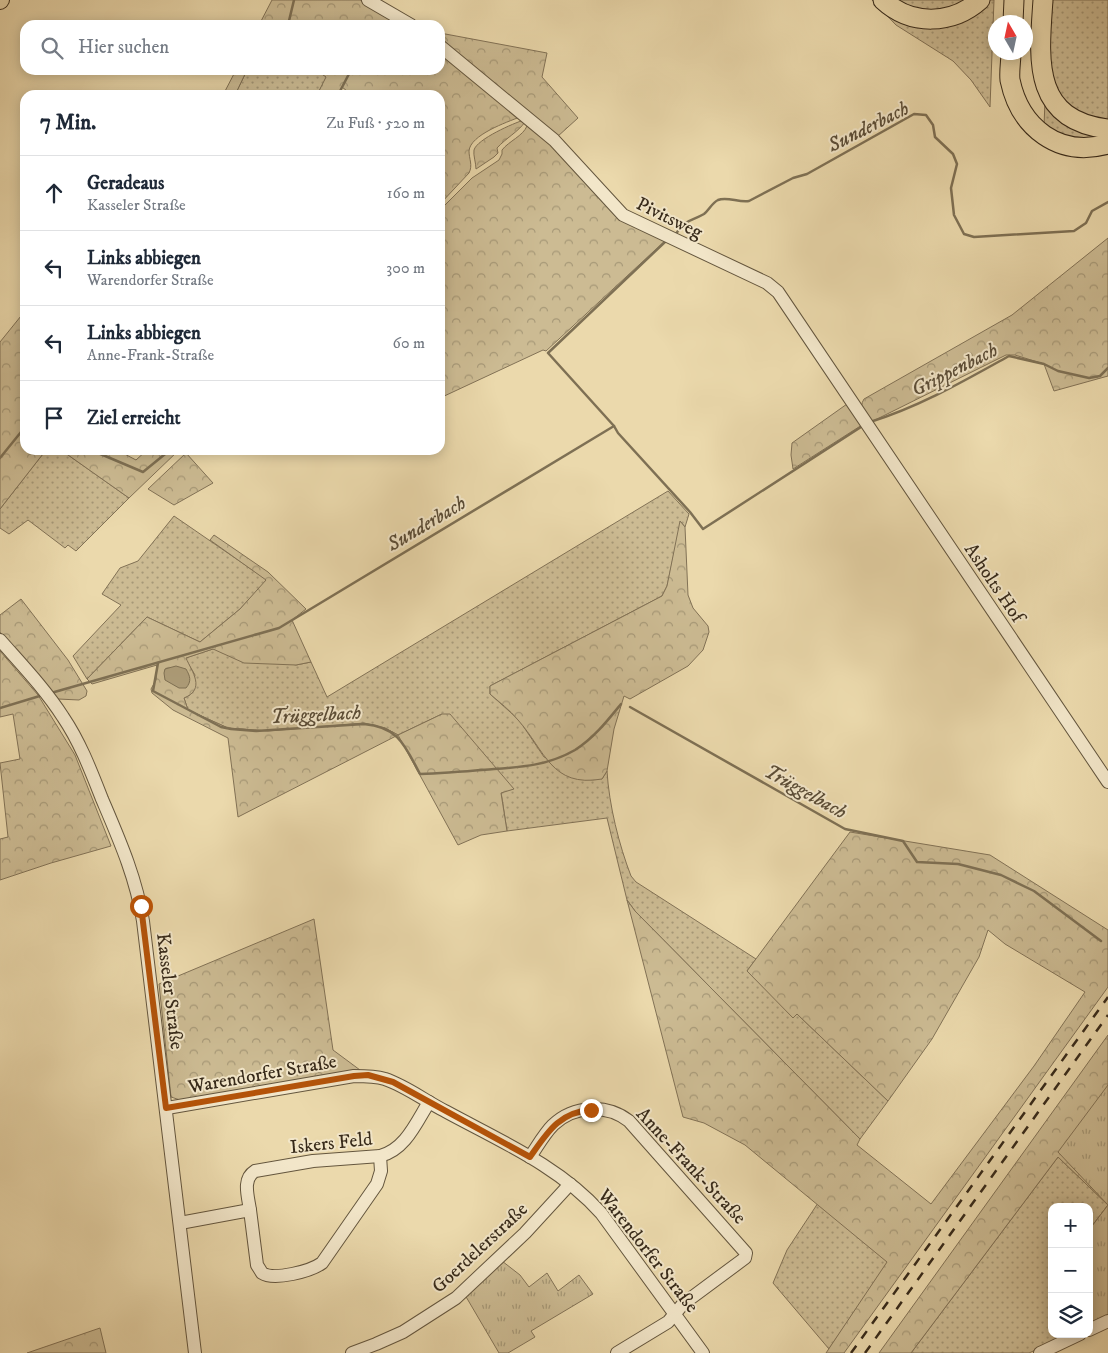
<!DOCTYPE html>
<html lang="de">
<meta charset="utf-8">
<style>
:root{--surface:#fff;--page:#f6f6f7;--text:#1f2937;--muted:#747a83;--line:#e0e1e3}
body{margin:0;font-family:"IM FELL DW Pica",serif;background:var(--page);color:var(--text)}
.controls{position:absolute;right:15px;bottom:15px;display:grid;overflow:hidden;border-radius:10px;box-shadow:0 2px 12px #0003}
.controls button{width:45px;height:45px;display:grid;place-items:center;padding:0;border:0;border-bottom:1px solid var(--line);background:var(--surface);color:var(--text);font:25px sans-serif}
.compass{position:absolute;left:988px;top:15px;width:45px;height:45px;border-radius:50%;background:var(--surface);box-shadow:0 2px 12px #0003;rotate:351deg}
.stop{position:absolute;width:15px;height:15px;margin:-11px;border:4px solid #b45309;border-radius:50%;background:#fff}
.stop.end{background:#b45309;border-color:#fff;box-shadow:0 1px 5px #0008}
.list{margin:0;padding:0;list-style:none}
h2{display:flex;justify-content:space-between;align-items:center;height:65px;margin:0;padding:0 20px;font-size:21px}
h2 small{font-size:16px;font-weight:400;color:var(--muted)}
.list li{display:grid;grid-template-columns:32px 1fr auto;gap:15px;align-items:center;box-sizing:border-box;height:75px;padding:0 20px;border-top:1px solid var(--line)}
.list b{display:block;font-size:19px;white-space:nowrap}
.list p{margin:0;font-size:16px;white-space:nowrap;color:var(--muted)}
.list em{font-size:16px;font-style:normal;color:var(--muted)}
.icon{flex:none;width:28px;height:28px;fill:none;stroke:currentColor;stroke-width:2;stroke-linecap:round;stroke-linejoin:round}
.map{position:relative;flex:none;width:1108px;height:1353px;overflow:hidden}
.search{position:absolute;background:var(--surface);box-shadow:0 2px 12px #0003;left:20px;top:20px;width:425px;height:55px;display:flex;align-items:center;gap:12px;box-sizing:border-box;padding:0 18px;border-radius:15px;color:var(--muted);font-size:19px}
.panel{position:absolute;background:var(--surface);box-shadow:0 2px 12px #0003;left:20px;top:90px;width:425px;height:365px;border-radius:15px}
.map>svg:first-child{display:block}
.grass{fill:url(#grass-dots);stroke:#827256}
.forest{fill:url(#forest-crowns);stroke:#827256}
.park{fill:url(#park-tufts);stroke:#827256}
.water{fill:#ae9e7a;stroke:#7e7054}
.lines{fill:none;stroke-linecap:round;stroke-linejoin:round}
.stream{stroke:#7e7054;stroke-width:2.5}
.minor-casing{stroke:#64563e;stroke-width:14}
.major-casing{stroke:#372a1a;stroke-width:18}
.highway-casing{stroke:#372a1a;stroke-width:21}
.minor{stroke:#f2e6c9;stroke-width:12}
.major{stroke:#ebd9ac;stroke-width:16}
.highway{stroke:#ebd9ac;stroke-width:19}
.rail{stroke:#372a1a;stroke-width:2.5;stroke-dasharray:9 9;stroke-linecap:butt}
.route{stroke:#b45309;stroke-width:6}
.labels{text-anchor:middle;stroke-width:4;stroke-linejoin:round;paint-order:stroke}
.street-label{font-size:19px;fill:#372a1a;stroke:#f2e6c9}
.water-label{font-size:20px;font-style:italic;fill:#5b4d37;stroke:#f2e6c9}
</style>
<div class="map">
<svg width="1108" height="1353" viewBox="0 0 1108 1353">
<defs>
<pattern id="grass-dots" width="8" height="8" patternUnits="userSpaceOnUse" patternTransform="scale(1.25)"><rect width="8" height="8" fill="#ccbb93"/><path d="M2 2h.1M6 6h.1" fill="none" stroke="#a69877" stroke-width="1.8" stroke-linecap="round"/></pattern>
<pattern id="forest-crowns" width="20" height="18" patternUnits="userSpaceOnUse" patternTransform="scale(1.25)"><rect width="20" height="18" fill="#ccbb93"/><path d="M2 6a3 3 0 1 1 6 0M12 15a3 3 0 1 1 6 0" fill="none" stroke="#a69877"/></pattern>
<pattern id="park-tufts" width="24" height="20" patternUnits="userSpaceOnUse" patternTransform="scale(1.25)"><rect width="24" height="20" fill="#ccbb93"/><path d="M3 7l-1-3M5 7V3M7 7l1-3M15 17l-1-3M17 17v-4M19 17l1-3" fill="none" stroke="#a69877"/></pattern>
</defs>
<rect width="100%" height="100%" fill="#ebd9ac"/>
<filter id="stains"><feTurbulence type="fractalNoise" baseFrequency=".004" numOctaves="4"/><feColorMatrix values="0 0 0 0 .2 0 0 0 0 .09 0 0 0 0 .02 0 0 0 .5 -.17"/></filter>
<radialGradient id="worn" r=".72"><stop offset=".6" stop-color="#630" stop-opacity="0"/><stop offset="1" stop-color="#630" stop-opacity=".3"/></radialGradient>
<g class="grass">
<polygon points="872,0 877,0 903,19 987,0 994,0 990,107 971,80 953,61 896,25"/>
<polygon points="895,0 967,0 946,10 916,11"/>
<polygon points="1050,0 1108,0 1108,122 1095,121 1071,108 1060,97 1048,66"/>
<polygon points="247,70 316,70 327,77 317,95 235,95"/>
<polygon points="1045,101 1108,138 1068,139 1044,126"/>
<polygon points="46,450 61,450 129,498 76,551 68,545 65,548 28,520 9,534 0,528 0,509"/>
<path d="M668 491 689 514 685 527 681 522 667 586 662 596 490 686V694L519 720 544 757 602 779 607 771C609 805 619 845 631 876L636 882 756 959 747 971 794 1017 797 1014 888 1101 860 1139 635 911 627 900 607 818 507 831 501 792 513 789 442 714 398 735 385 728 268 731 228 728 188 710 184 698 190 695 195 675 185 658 213 649 296 665 311 662 327 697Z"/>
<polygon points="174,516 267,580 240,609 200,642 147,617 87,679 73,656 121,605 102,594 120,568 138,561"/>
<polygon points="1058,1157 1108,1205 1089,1230 1089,1207 1052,1207 1052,1334 1070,1334 1029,1353 911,1353"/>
<polygon points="818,1203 888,1262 829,1349 773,1283 787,1250"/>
</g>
<g class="forest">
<polygon points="272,0 360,0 404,25 259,25"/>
<polygon points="440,33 547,53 542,77 578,118 557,137 440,43"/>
<path d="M440 52 520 117C507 122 470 135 469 151 469 159 473 165 469 173L440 204V95H352L342 87 338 95H317L326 77 316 70H440Z"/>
<polygon points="236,70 247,70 235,95 223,95"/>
<path d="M524 120 525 122C518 132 506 138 497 148L498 153 494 157 476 169C476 163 473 155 474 150 477 139 514 123 524 120Z"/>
<path d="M530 125 534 126 619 218 666 240 546 351 543 350 440 398V210L472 178 499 160 502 154V150C509 141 523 136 527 126Z"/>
<path d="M1108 238V376L1054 391 1044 364 1015 355H1006L869 423C865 415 858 408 864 399L1012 315Z"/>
<polygon points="25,311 25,450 46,450 0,509 0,342"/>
<polygon points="847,404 862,425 793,469 791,455 792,443"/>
<polygon points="61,450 117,450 136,460 147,450 179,450 129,498"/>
<polygon points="186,453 213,483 174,505 148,489"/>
<path d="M680 521 685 527 688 595 693 608 708 626 709 632 703 650 688 666 630 699 624 696 614 729 607 771 602 779C551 788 545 750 518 720 510 710 499 702 490 694V686L662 596 667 586Z"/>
<path d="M214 535 268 572 306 609 292 620 311 662 296 665 244 663 213 649 186 658C192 672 206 689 184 698L188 710 228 728 268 731 364 723 385 728 398 735 442 714H450L514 789 501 793 507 831 481 835 458 845 398 735 238 817 228 738 173 710 152 693 151 689 156 680 157 665 92 684 87 679 147 617 200 642 240 609 266 580 210 540Z"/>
<polygon points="21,599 68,660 87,691 86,696 79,700 58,699 0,632 0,615"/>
<polygon points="0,651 38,695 75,755 111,846 51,863 0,880 0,839 8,837 0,763 20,759 13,714 0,717"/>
<polygon points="850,832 990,855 1108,930 1108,987 844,1353 826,1353 887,1262 745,1145 704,1123 683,1117 627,900 635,911 860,1139 857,1145 931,1204 1034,1066 1085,992 1005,944 988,930 979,957 932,1039 888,1101 797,1014 793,1018 747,971"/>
<polygon points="314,919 333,1050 360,1070 180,1100 171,1097 159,984"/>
<polygon points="1108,1035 1108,1316 1089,1317 1089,1230 1108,1205 1058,1157 911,1353 879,1353"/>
<polygon points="100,1328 106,1353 27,1353"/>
</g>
<g class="park">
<polygon points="1108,1085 1108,1316 1092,1324 1089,1317 1089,1230 1108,1205 1058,1152"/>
<polygon points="502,1261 520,1275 529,1287 547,1273 558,1291 579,1275 593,1294 531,1331 535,1337 508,1353 499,1353 465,1295"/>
</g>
<path class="water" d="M176 666 186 669C190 676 192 681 186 688H179L165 680 164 673 165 669Z"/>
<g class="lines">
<g class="stream">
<polyline points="288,25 294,0"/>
<polyline points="338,95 351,70"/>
<path d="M676 234C685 219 690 222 704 214 709 210 712 203 718 200 727 196 739 203 749 201L793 178 807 174 914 114 926 115 933 125 935 137 953 154 957 164 951 188 954 215 964 234 974 237 1074 231 1086 223 1092 211 1108 202"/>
<polyline points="666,241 548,353 614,426 618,433 690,512 703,529 861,427"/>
<path d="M870 422C919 407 964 381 1009 356L1044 364 1058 371 1089 378 1100 376 1108 368"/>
<polyline points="91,450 143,472 170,450"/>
<polyline points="0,458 21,432 25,431"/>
<path d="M158 663 153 691 221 727 231 729 256 731 364 724C399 727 405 746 420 774 445 773 469 771 494 769 523 767 549 765 575 750 594 738 608 720 621 704"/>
<polyline points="51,693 279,628 614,426"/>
<polyline points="630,707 845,829 903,841 917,862 958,864 1001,875 1034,891 1101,941"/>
<polyline points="0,708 43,695"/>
</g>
<g class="minor-casing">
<g id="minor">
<polyline points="368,0 411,25"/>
<polyline points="440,46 554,140 623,215 767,283 778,292 1108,782"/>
<path d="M0 640C22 665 45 689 63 717 80 742 91 771 102 799 119 839 136 877 143 921L195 1353"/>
<path d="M167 1108 354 1076C365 1076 375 1076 385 1079 406 1086 425 1101 445 1111 500 1141 559 1166 601 1213L703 1353"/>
<path d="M530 1157C537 1147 544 1134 553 1125 574 1105 607 1104 629 1121L746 1253 745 1258 683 1304 668 1322 617 1353"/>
<path d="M250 1210C248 1196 242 1179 255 1171L313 1161 380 1156C405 1150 416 1123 429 1102"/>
<path d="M180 1223 250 1210 257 1265 262 1273C274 1281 311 1271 322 1263L377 1184 381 1171 380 1156"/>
<polyline points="1089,1330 1108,1321"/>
<polyline points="352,1353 376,1344 403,1332 456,1298 525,1233 570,1184"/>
<polyline points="1040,1353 1080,1334"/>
</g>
</g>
<g class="major-casing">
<polyline id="major" points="0,1 1,0"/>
</g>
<g class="highway-casing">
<g id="highway">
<path d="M883 0C911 26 952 25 980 0"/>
<path d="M1043 0C1039 58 1031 120 1108 129"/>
<polyline points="1013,22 1014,0"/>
<path d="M1011 52C1011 61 1009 71 1010 80 1020 128 1059 158 1108 144"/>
</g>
</g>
<use href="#minor" class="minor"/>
<use href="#major" class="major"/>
<use href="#highway" class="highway"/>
<g class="rail">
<polyline points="851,1353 1108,997"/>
<polyline points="865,1353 1108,1015"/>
</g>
</g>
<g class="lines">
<path class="route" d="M141 906 166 1108 354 1076 368 1075 393 1082 530 1157C547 1133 559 1112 591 1110"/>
</g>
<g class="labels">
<g class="street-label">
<text transform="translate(670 217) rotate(26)" y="7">Pivitsweg</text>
<text transform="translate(995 582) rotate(56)" y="7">Asholts Hof</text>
<text transform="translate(171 991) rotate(83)" y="7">Kasseler Straße</text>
<text transform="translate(262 1073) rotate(-10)" y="7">Warendorfer Straße</text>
<text transform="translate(331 1142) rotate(-6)" y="7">Iskers Feld</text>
<text transform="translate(692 1165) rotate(47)" y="7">Anne-Frank-Straße</text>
<text transform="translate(479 1247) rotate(-43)" y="7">Goerdelerstraße</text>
<text transform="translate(649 1250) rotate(52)" y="7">Warendorfer Straße</text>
</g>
<g class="water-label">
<text transform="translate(868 126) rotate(-27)" y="7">Sunderbach</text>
<text transform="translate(954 369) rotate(-27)" y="7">Grippenbach</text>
<text transform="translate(426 523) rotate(-31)" y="7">Sunderbach</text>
<text transform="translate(316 714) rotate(-3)" y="7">Trüggelbach</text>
<text transform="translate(806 791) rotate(29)" y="7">Trüggelbach</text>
</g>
</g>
<rect width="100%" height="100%" filter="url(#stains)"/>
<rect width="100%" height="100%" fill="url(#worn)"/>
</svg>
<div class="controls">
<button>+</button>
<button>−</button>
<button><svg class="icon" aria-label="layers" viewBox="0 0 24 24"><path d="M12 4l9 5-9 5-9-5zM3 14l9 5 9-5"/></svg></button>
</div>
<svg class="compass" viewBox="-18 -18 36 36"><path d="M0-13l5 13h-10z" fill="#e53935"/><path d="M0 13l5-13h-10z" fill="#747a83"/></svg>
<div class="stop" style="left:141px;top:906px"></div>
<div class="stop end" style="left:591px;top:1110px"></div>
<div class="search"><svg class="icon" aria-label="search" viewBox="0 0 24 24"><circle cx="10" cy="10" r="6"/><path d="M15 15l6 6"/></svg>Hier suchen</div>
<section class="panel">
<h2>7 Min.<small>Zu Fuß · 520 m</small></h2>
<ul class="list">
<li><svg class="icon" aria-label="ahead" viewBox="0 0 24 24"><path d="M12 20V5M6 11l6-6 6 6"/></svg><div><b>Geradeaus</b><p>Kasseler Straße</p></div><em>160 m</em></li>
<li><svg class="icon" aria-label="left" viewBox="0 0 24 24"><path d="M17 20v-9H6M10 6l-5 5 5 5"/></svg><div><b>Links abbiegen</b><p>Warendorfer Straße</p></div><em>300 m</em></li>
<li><svg class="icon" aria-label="left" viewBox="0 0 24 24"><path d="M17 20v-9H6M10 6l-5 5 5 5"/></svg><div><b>Links abbiegen</b><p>Anne-Frank-Straße</p></div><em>60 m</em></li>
<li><svg class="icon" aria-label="arrive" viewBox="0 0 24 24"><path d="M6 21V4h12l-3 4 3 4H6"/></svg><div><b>Ziel erreicht</b></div></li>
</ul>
</section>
</div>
